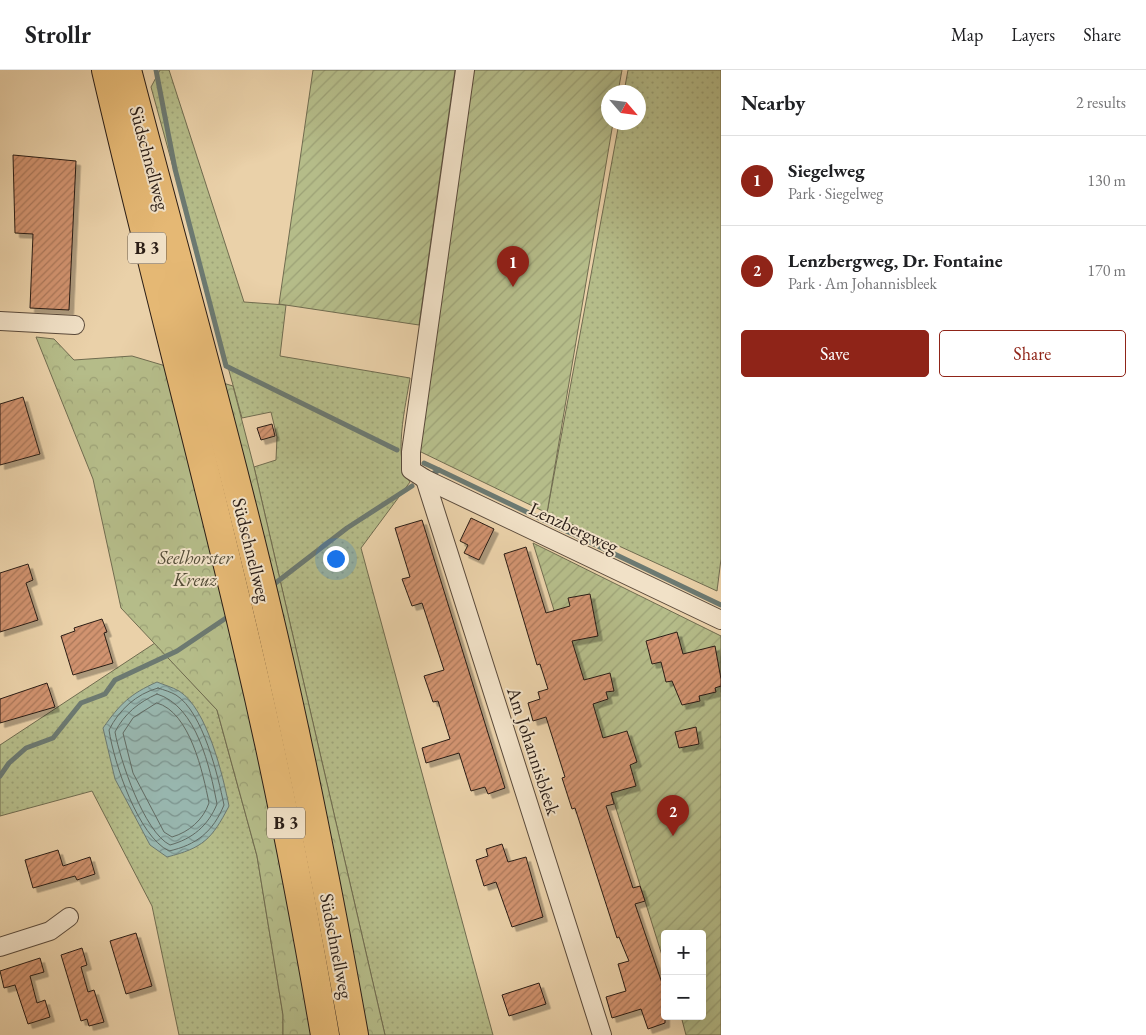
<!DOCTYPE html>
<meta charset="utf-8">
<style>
:root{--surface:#fff;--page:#f6f6f6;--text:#202124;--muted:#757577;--line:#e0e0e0;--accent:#8f2418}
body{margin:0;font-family:"EB Garamond",serif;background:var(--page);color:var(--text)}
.controls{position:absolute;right:15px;bottom:15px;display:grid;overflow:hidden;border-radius:5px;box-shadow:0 5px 20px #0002}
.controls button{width:45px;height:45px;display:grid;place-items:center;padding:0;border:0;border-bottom:1px solid var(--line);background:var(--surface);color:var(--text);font:25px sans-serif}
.compass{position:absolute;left:601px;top:15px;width:45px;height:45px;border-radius:50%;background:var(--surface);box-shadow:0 5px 20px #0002;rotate:118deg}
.you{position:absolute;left:335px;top:488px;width:18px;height:18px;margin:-12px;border:4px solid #fff;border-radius:50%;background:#1a73e8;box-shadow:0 0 0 8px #1a73e833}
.badge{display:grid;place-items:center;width:32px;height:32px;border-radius:50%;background:var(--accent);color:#fff;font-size:16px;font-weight:700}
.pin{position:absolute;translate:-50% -41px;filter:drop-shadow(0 1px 2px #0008)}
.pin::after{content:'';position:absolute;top:26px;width:18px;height:15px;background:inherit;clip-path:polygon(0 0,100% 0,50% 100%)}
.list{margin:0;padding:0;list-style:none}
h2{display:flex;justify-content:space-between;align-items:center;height:65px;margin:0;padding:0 20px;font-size:21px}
h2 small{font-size:16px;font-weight:400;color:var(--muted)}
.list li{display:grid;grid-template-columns:32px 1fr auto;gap:15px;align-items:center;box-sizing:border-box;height:90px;padding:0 20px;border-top:1px solid var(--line)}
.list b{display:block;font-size:19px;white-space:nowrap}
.list p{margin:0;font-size:16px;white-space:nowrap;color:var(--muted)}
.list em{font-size:16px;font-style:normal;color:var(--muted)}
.actions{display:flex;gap:10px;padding:15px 20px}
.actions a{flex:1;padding:11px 0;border:1px solid var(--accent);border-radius:5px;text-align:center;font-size:18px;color:var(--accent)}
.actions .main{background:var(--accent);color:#fff}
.map{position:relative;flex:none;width:721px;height:965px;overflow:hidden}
header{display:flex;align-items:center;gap:30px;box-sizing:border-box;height:70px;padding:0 25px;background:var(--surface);border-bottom:1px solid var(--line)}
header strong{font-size:24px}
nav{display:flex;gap:28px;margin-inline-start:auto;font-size:18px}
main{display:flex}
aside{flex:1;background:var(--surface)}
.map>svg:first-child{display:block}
.grass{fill:url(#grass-dots);stroke:#706c50}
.forest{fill:url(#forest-crowns);stroke:#706c50}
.garden{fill:url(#garden-furrows);stroke:#706c50}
.water{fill:url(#water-waves);stroke:#6c7971}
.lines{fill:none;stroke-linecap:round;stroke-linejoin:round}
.shore{stroke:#616a62;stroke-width:1}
.stream{stroke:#6c7971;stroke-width:5}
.building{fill:url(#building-hatch);stroke:#2a1d16;filter:url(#shadow)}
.minor-casing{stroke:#5a4a3b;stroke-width:20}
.trunk-casing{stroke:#2a1d16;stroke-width:30}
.minor{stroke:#f1e1c7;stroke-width:18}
.trunk{stroke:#e5b874;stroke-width:28}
.labels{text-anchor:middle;stroke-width:4;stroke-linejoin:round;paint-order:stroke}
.shield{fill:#f1e1c7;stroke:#66584b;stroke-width:1}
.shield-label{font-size:18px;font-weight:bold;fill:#2a1d16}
.street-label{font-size:19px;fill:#2a1d16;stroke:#f1e1c7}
.park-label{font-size:19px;font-style:italic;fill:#544d38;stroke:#f1e1c7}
</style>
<header>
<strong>Strollr</strong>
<nav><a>Map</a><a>Layers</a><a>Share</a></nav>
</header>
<main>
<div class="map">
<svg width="721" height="965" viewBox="0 0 721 965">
<defs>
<pattern id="grass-dots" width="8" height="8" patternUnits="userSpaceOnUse" patternTransform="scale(1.25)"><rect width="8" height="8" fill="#b5bc89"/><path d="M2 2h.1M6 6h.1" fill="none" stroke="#9ca176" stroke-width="1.8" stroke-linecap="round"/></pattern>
<pattern id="forest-crowns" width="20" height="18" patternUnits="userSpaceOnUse" patternTransform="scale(1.25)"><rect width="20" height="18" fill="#b5bc89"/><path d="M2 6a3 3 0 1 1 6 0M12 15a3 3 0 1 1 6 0" fill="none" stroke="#9ca176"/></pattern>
<pattern id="garden-furrows" width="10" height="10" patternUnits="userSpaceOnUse" patternTransform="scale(1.25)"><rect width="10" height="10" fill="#b5bc89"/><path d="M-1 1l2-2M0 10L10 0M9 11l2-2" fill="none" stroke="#9ca176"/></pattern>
<pattern id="water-waves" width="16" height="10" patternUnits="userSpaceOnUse" patternTransform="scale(1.25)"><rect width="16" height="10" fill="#98b6ae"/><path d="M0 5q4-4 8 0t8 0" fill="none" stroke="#7c938d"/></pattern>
<pattern id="building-hatch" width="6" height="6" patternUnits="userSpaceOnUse" patternTransform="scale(1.25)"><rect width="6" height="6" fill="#d1936f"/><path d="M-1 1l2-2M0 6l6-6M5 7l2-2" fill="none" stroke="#aa775a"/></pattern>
<filter id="shadow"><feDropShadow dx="4.5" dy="4.5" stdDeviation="0" flood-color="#0004"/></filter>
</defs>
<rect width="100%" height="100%" fill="#ead1a9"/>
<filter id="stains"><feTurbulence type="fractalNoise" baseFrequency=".004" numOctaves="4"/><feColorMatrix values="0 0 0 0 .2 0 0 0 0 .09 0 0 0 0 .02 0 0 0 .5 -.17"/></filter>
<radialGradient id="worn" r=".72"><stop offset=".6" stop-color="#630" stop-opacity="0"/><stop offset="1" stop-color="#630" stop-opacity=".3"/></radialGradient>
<g class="grass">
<path d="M160 0H169L244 232 286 235 280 286 410 308C406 334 392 391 410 412L361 478 493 965H385L254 397 276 390 277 367 271 342 242 348 151 17Z"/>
<polygon points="628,0 721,0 721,489 717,521 547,443 619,53 638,52 638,22 624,22"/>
<polygon points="155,573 217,640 257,786 283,945 283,965 179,965 152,836 92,721 0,746 0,675"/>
</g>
<polygon class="forest" points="36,267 54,269 74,290 132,286 233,316 254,397 385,965 283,965 283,945 257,786 217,640 121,538 93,409"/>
<g class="garden">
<polygon points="313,0 455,0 419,255 279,234"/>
<polygon points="470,0 622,0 618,22 608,22 608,52 613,53 547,443 419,381"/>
<polygon points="533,473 721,566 721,965 686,965 681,946 702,946 702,864 665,864 665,895"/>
</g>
<path class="water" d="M157 612C164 615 172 617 179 621 207 638 223 706 229 736 212 769 203 778 167 787L150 775 115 709 103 658C120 634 130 624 157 612Z"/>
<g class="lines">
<g class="shore">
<path d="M158 618C164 620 171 622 176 625 203 642 218 706 224 735 213 762 196 775 169 781 138 766 114 693 109 660 119 640 136 624 158 618Z"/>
<path d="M157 624C197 636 210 698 217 734 208 756 192 769 170 775 144 762 120 690 115 662 124 644 139 632 157 624Z"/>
<path d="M157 633C190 642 203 703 209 733 203 750 189 762 172 767L164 762 133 703 123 663 133 648Z"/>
</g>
<g class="stream">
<polyline points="156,0 175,99 226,296 397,380"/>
<polyline points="424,393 439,400"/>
<polyline points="434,403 439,400 721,535"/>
<polyline points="269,518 347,458 412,416"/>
<polyline points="0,706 9,693 26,678 53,668 81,633 105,624 115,610 177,581 232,544"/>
</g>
</g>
<g class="building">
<polygon points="13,85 76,91 69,240 30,238 33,164 15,163"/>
<polygon points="23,327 40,384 0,395 0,334"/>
<polygon points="272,354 275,366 261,370 257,358"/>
<polygon points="471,448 494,459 479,490 464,483 468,475 460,471"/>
<polygon points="422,450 505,718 488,724 485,717 471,721 459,683 426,693 422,678 450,669 438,631 433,632 424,606 444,600 422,533 412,536 402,509 410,507 395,458"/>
<polygon points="526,477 546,543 570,536 568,528 590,524 598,566 572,571 584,610 610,603 614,621 606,622 608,629 593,634 603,668 627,661 637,692 630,695 636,716 611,723 614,734 606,736 633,818 640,816 645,831 635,834 665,922 665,953 648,959 641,939 612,948 606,927 626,921 618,894 629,891 619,867 617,868 575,738 572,739 562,708 565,707 546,647 533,651 528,633 540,629 538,622 548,619 540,594 537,595 504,484"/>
<polygon points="28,494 33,510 26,513 38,550 0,562 0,503"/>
<polygon points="102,549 107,562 104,563 113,593 73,605 61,566 75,561 74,558"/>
<polygon points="677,562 683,584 715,576 721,609 721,616 715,618 716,622 699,626 700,631 682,635 672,611 666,612 661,592 652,594 646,571"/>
<polygon points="47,613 55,637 0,653 0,629"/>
<polygon points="696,657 699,674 679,678 675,662"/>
<polygon points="502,774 508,792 526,787 543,847 512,857 496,812 484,816 476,790 488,786 486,779"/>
<polygon points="58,780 63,796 90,787 95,804 77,810 75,806 33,818 25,790"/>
<polygon points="136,863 152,916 126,924 110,871"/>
<polygon points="82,878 87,895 81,897 88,922 94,920 104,952 89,956 87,949 81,951 61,885"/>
<polygon points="40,888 44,902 30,906 37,933 45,930 50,947 28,954 15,915 4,918 0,901"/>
<polygon points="539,913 546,934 509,946 502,925"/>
</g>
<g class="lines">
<g class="minor-casing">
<g id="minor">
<polyline points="465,0 411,382 411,400 425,409 721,550"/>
<polyline points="0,251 75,255"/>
<polyline points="425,409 602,965"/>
<polyline points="0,877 50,861 69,847"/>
</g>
</g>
<g class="trunk-casing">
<g id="trunk">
<path d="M106 0C151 194 203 386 248 580 278 707 303 836 325 965"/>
<path d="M127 0C176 188 229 375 273 564 304 697 330 831 354 965"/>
</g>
</g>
<use href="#minor" class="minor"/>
<use href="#trunk" class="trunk"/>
</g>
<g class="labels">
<g class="shield">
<rect x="128" y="162.5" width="38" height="31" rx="4"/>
<rect x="267" y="737.5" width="38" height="31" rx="4"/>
</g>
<g class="shield-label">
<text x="147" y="184">B 3</text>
<text x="286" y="759">B 3</text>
</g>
<g class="street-label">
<text transform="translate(150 88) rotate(75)" y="7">Südschnellweg</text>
<text transform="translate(574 457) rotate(25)" y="7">Lenzbergweg</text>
<text transform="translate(252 480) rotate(76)" y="7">Südschnellweg</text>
<text transform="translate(534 681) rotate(72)" y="7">Am Johannisbleek</text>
<text transform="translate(337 876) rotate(79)" y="7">Südschnellweg</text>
</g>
<g class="park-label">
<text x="195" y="494">Seelhorster<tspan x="195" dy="22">Kreuz</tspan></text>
</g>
</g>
<rect width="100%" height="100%" filter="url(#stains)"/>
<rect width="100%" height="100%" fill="url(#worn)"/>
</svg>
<div class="controls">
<button>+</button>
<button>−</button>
</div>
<svg class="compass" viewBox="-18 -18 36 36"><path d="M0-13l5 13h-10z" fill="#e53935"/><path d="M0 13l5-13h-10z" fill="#757577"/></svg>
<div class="you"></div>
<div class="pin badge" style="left:513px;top:217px">1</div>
<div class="pin badge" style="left:673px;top:766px">2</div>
</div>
<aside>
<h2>Nearby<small>2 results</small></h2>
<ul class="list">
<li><span class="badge">1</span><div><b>Siegelweg</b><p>Park · Siegelweg</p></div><em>130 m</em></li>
<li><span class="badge">2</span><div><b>Lenzbergweg, Dr. Fontaine</b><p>Park · Am Johannisbleek</p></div><em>170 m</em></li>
</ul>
<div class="actions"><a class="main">Save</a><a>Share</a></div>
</aside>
</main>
